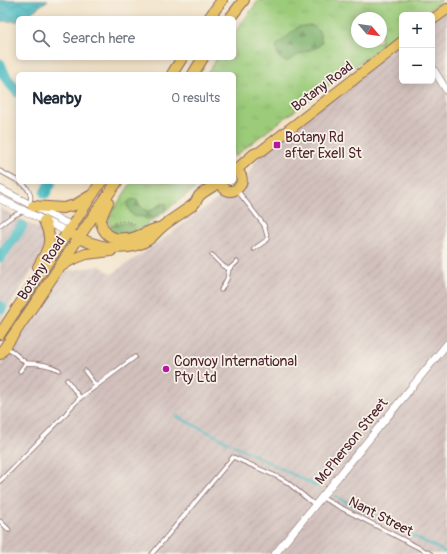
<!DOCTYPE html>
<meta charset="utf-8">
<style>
:root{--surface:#fff;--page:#f2f2f3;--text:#1f2937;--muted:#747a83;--line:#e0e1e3}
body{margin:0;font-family:Pangolin,sans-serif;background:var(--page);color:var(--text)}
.controls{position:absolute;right:12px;top:12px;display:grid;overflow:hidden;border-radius:6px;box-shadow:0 2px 10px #0003}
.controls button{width:36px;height:36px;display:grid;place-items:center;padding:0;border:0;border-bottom:1px solid var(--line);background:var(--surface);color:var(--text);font:20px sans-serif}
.compass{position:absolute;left:351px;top:12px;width:36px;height:36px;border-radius:50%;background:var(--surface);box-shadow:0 2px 10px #0003;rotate:119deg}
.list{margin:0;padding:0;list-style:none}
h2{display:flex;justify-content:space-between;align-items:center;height:52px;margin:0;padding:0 16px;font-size:17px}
h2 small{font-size:13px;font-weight:400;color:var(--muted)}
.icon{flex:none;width:22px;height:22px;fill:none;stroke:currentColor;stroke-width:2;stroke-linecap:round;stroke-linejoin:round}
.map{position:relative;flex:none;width:447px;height:554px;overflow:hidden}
.search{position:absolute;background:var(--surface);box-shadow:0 2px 10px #0003;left:16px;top:16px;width:220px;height:44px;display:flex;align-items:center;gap:10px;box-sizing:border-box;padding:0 14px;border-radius:6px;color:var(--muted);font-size:15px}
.panel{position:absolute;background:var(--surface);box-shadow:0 2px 10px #0003;left:16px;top:72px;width:220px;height:112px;border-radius:6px}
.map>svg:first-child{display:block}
.industrial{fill:url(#industrial-furrows)}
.grass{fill:url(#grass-tufts);stroke:#737652;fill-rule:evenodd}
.forest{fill:url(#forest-firs);stroke:#64684a}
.water{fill:url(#water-waves);stroke:#4c6e77}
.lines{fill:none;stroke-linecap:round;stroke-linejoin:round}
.stream{stroke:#4ebcc3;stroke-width:2}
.river{stroke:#4ebcc3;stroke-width:11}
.lane-casing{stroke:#856462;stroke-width:5}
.street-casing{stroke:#856462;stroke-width:8}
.primary-casing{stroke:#856462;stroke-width:12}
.path{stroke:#856462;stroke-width:1;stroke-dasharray:1 3;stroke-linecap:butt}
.lane{stroke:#fff;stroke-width:3.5}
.street{stroke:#fff;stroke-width:7}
.primary{stroke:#ebc669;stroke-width:10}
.poi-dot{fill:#b5179e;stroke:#f7f3e8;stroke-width:1.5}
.labels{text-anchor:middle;stroke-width:3.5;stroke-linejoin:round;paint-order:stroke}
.street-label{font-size:14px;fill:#4a1f2b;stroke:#f7f3e8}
.poi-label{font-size:14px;fill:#4a1f2b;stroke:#f7f3e8;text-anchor:start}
</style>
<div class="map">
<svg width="447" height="554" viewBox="0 0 447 554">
<defs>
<pattern id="industrial-furrows" width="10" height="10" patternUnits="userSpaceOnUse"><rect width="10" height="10" fill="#d1c0bc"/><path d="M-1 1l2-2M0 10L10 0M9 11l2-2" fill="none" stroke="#b5a5a2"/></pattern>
<pattern id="grass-tufts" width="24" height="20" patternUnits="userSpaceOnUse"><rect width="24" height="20" fill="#9ccc7a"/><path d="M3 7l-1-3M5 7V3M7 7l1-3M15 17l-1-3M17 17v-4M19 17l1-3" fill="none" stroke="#88af6a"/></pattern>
<pattern id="forest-firs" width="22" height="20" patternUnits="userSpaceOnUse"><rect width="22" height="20" fill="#7db06a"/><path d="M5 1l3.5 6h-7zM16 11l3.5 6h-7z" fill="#688f57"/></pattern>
<pattern id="water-waves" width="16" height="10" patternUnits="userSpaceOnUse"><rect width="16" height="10" fill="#4ebcc3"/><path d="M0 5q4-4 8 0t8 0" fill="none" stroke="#43989f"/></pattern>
</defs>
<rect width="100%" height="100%" fill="#f7f3e8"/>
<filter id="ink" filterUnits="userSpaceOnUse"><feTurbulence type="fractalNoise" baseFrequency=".025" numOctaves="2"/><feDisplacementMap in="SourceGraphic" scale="8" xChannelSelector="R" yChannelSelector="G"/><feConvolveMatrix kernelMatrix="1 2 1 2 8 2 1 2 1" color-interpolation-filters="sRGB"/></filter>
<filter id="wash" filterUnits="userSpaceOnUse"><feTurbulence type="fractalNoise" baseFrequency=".012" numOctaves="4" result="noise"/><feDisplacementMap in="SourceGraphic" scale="16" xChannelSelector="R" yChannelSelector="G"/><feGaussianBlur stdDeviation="0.9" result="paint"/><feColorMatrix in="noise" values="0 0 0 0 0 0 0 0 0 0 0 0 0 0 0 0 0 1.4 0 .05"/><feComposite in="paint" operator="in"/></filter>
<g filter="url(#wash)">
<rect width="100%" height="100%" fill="#f3e3c9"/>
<g class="industrial">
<polygon points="447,9 447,554 0,554 0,365 66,271 100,266 112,274 149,249 225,193 235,196 247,185 247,178 250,171 262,151 402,42 402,81 432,81 432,20"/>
<polygon points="0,208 41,230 45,236 46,242 42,255 0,321"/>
</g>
<g class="grass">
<path d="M259 0H442L423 15H402V31L258 138 234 157V74H207L217 58H234V33ZM357 18H381V42H357Z"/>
<polygon points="132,182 203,182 144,227 133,232 110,228 109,216"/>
</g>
<g class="forest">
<path d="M310 25C320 29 319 32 322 41L318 47 302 53 288 61H284C276 57 276 52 277 45L298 27Z"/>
<path d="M132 199 137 200C139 205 145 213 152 210 158 207 157 203 167 204 167 212 156 219 148 219 145 219 144 217 142 217 140 216 137 217 135 217 131 215 128 208 127 203Z"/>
<path d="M125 223C131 224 136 227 137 234L118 237 108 228 114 225Z"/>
</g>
<polygon class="water" points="0,0 48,0 23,18 18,18 18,21 0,21"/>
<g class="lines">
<g class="stream">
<polyline points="176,416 318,487"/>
<polyline points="335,496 447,553"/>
</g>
<g class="river">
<path d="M0 64C3 75 10 84 18 92"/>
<polyline points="45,193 51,182"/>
<polyline points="0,257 22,226"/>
<polyline points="0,306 2,308"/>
</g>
</g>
</g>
<g filter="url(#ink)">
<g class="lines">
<g class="lane-casing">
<g id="lane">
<polyline points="0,171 18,181"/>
<path d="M20 182C27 186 34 196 29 204"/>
<polyline points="237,190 264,225 268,239 254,249"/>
<polyline points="0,225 11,217 23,211"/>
<polyline points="212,255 223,266 229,269"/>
<polyline points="221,290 227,279 229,269 237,262"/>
<polyline points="7,347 26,363"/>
<path d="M20 371 26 363C38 363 48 364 59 370"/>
<polyline points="85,371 96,386"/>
<polyline points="67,380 80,398"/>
<polyline points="0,481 64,416 71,407 80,398 135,357"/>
<polyline points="321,497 328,501 431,554"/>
<polyline points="0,521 9,530"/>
<polyline points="152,554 233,457 278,477 287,482 315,505"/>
</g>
</g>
<g class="street-casing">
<g id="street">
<polyline points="432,67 447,91"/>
<polyline points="0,189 72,226"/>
<polyline points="0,199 68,232"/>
<polyline points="275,554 447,344"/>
</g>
</g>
<g class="primary-casing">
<g id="primary">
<polyline points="209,18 222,0"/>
<polyline points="230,18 244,0"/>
<polyline points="432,20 447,9"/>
<polyline points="172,74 182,58"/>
<polyline points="193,74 203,58"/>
<polyline points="236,170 254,154 260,152 402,42"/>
<path d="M220 182C228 204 255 180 234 169"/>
<path d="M108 202C106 207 102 214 101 220 101 222 101 224 102 226 106 237 115 240 126 238"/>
<polyline points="33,206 63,208 75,205 90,196"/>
<path d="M73 235C95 247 125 254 148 240 154 236 158 230 163 226 173 218 184 212 194 204 196 202 197 199 199 196 204 191 214 186 220 182"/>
<path d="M118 241C133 241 144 232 158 228"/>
<path d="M38 267C42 260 48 250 49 243 50 235 47 227 44 221"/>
<polyline points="60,267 71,260 86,254 111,251"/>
<polyline points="0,334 101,182"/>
<path d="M0 354C40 298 77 238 117 182"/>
</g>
</g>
<path class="path" d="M111 225C119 220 130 219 137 227"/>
<use href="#lane" class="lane"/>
<use href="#street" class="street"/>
<use href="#primary" class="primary"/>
</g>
</g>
<g class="poi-dot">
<rect x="273" y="141" width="8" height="8" rx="2"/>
<circle cx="166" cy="369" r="4"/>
</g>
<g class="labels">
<g class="street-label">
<text transform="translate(322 86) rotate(-37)" y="5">Botany Road</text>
<text transform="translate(41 268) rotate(-56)" y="5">Botany Road</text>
<text transform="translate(351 441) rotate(-51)" y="5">McPherson Street</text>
<text transform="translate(381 516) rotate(27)" y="5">Nant Street</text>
</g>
<g class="poi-label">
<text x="285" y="142">Botany Rd<tspan x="285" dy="16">after Exell St</tspan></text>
<text x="174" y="366">Convoy International<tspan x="174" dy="16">Pty Ltd</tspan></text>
</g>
</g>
</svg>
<div class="controls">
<button>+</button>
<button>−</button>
</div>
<svg class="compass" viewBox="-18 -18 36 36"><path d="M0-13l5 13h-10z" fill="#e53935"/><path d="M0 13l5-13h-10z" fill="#747a83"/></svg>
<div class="search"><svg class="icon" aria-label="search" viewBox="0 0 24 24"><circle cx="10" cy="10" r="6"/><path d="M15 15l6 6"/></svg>Search here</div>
<section class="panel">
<h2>Nearby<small>0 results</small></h2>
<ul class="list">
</ul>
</section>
</div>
